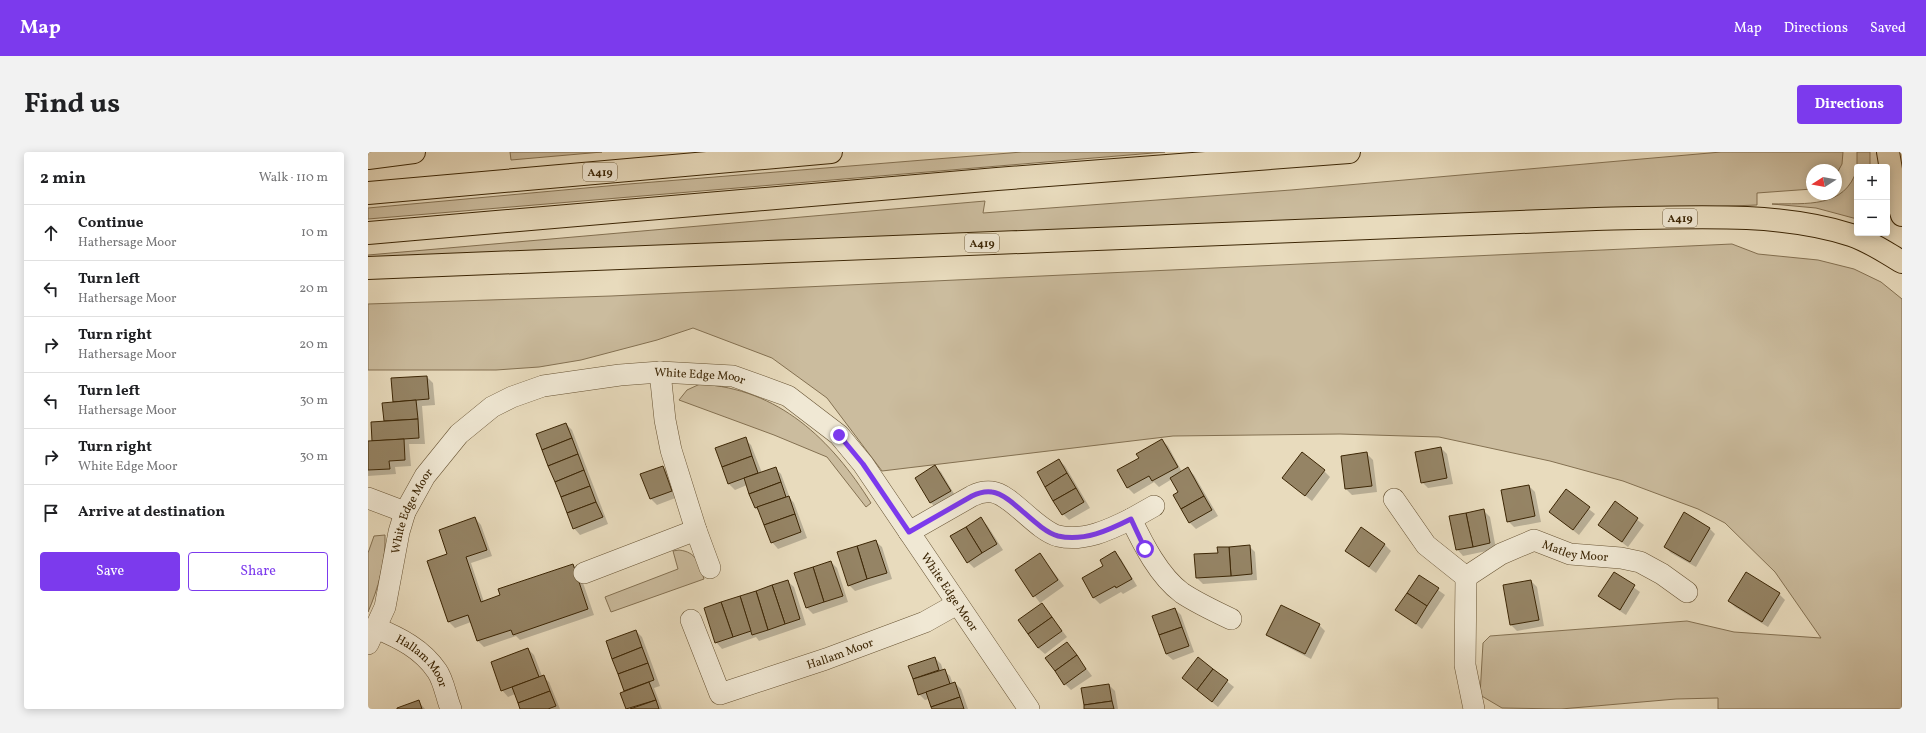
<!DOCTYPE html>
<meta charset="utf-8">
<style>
:root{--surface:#fff;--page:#f2f2f2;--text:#202124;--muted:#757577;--line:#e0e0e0;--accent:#7c3aed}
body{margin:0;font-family:Vollkorn,serif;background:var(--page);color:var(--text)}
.controls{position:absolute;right:12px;top:12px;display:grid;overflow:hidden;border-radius:4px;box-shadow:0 2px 10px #0003}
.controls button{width:36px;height:36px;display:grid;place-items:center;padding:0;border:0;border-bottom:1px solid var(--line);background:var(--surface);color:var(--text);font:20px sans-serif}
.compass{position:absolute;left:1438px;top:12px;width:36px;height:36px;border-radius:50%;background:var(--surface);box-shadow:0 2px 10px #0003;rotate:259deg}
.stop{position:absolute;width:12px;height:12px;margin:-9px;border:3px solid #7c3aed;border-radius:50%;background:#fff}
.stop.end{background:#7c3aed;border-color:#fff;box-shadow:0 1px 4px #0008}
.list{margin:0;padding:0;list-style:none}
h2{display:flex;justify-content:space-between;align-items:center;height:52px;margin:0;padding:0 16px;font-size:17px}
h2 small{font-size:13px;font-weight:400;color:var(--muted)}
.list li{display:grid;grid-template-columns:26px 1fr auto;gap:12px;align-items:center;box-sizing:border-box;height:56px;padding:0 16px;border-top:1px solid var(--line)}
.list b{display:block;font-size:15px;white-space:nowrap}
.list p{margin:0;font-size:13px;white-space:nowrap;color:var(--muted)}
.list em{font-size:13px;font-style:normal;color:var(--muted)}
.actions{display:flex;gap:8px;padding:12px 16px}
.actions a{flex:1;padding:9px 0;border:1px solid var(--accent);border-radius:4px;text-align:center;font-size:14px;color:var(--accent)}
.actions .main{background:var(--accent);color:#fff}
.icon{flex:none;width:22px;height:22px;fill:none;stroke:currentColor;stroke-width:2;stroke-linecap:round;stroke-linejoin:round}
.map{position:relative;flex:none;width:1534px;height:557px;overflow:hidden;border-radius:4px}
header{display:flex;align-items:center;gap:24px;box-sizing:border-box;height:56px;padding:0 20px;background:var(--accent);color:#fff}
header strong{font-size:19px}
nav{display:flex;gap:22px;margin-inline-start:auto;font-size:14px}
.intro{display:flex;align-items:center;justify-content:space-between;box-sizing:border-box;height:96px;padding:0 24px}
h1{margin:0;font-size:28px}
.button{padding:10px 18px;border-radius:4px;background:var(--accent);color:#fff;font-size:14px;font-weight:700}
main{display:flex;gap:24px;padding:0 24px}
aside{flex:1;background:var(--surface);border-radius:4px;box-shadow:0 2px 10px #0003}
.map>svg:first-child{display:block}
.green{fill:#cbbc9e;stroke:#847152}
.shadow{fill:#0003}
.building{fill:#958465;stroke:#3c2605}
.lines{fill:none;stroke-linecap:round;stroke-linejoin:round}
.minor-casing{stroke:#675333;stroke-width:22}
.primary-casing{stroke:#3c2605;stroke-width:24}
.trunk-casing{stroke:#3c2605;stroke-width:24}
.minor{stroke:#f0e8d4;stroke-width:21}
.primary{stroke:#e8dbbd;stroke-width:22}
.trunk{stroke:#e8dbbd;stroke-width:22}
.route{stroke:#7c3aed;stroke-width:5}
.labels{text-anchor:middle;stroke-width:4;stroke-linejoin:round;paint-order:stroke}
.shield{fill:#f0e8d4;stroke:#726043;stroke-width:1}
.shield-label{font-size:11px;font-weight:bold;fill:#3c2605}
.street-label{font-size:12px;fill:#3c2605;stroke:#f0e8d4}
</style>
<header>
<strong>Map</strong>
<nav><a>Map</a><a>Directions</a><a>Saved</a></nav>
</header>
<div class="intro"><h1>Find us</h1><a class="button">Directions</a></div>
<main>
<aside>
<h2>2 min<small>Walk · 110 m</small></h2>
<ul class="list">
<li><svg class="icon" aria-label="ahead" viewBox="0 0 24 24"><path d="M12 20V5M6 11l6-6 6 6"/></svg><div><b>Continue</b><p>Hathersage Moor</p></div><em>10 m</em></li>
<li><svg class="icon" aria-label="left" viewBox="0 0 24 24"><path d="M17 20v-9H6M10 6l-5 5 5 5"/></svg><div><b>Turn left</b><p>Hathersage Moor</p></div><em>20 m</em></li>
<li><svg class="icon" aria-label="right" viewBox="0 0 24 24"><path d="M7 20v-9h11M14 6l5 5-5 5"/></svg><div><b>Turn right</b><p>Hathersage Moor</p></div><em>20 m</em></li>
<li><svg class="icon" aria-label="left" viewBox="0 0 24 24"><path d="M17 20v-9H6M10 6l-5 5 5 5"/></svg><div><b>Turn left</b><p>Hathersage Moor</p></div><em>30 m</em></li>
<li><svg class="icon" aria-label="right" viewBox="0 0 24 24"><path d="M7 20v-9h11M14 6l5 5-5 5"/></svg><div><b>Turn right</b><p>White Edge Moor</p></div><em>30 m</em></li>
<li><svg class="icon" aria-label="arrive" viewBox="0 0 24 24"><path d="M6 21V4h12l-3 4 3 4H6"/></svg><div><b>Arrive at destination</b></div></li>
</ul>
<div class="actions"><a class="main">Save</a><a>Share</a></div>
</aside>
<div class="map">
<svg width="1534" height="557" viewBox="0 0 1534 557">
<rect width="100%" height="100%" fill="#e8dbbd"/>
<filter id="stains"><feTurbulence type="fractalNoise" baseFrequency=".005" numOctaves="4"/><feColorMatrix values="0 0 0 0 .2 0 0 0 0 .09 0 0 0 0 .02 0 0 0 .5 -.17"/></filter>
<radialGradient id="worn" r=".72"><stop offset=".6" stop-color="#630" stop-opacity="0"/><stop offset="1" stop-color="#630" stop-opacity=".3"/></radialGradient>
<g class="green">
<polygon points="142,0 234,0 143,8"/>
<polygon points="654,0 797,0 0,67 0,56 261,32"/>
<polygon points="1353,0 1475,0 1474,12 1468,23 1468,18 1444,18 1444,37 1389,41 1389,53 0,105 0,103 617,49 615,61 923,38"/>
<rect x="1489" y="0" width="13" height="15"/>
<path d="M1489 17V67L1448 56 1404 52C1438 51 1477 57 1489 17Z"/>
<polygon points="1364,92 1390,102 1450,108 1486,117 1513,130 1534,147 1534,557 1350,557 1350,546 1308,547 1193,557 1134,556 1112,543 1115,491 1122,484 1319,469 1366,480 1453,486 1407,420 1357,371 1330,357 1255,329 1182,309 1071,285 972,282 805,284 514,319 459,246 404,206 325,176 289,188 213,208 171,215 128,218 0,218 0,152 243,144"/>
<path d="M332 232C411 237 463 287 503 351L498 355 459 305 406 283 311 248 319 238Z"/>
<path d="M17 383C18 409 10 437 0 460V401L6 384Z"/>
<path d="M311 398C329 400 331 412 336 427L243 460 237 445 310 417 305 399Z"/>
</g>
<g class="shadow">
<polygon points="59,225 65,231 67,253 54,254 57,292 41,292 43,314 27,315 28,322 0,324 0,290 5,289 17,270 15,252 26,251 24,227"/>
<polygon points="198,272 204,278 240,372 212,383 206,376"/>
<polygon points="377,287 383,293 394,321 407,316 413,322 422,346 426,351 439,386 410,397 404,390 393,361 387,356 379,333 367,338 361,332"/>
<polygon points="794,288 800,294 814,320 820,317 826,323 850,364 828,377 822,371 806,343 812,340 804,327 791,335 786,330 766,342 760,336 751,319 772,307"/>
<polygon points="1073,296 1079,302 1085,332 1060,336 1054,330"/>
<polygon points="999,302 1005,308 1009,340 984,343 978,337 974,305"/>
<polygon points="691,308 697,314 722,356 701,368 695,362"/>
<polygon points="567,314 573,320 588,345 569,357 563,351 548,326"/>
<polygon points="295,315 301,321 310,345 289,353 283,347"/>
<polygon points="956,319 962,325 944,349 915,326"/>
<polygon points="1161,334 1167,340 1173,370 1146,375 1140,369"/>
<polygon points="1198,339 1227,362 1211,383 1182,360"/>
<polygon points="1247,351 1276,373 1260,395 1231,373"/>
<polygon points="1115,358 1122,365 1128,397 1095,404 1089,397"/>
<polygon points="107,366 113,373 124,404 103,411 116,450 205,413 211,419 226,463 152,488 148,484 116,495 110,489 103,470 87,476 81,470 60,409 81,402"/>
<polygon points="612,367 619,373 635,398 606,416 600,410"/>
<polygon points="1341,376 1347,382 1328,415 1303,401 1297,395"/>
<polygon points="507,389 514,395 524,427 487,439 481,433"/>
<polygon points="1017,393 1023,399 1008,421 978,399"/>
<polygon points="881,394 887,400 889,428 835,432 829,426"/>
<polygon points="747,401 753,407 769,434 755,442 753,440 732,452 726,446 715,427 736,414"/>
<polygon points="672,402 696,434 672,451 648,419"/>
<polygon points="463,410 469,416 480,450 445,462 439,456"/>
<polygon points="1246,421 1272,440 1258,463 1238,450 1232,444"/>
<polygon points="1051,424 1077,443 1054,477 1029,458"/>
<polygon points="419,429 426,435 438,473 391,489 388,485 354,497 348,490"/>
<polygon points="1163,429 1169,435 1176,474 1149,479 1143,473 1136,434"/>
<polygon points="1411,442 1417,448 1400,475 1367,455 1361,449"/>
<polygon points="674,453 699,485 677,502 670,496"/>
<polygon points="807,457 813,463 826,500 805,508 798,502"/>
<polygon points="951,473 957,479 943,507 906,488 899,482"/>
<polygon points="268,479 274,485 292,534 286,536 294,557 259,557 253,541 257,540 239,490"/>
<polygon points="699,491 724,524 703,538 697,532"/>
<polygon points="160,497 166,503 174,524 181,530 192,557 153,557 147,542 140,545 134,538"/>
<polygon points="567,506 573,512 575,518 582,524 585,532 587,531 593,537 600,557 564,557 561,547 557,548 551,542 542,514"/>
<polygon points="830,506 866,535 850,555 815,526"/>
<polygon points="741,533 747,539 750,557 717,557 714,537"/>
<polygon points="50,549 57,557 30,557"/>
</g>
<g class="building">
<polygon points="59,224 61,247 25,250 23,226"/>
<polygon points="48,248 50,267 16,269 14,251"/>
<polygon points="50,267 51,286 4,289 3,270"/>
<polygon points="198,271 204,286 174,298 168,282"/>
<polygon points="378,285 384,304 354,315 347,296"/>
<polygon points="204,286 210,302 180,314 174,298"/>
<polygon points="36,287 37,308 21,309 22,317 0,318 0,289"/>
<polygon points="794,287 810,315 784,329 781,324 759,336 749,318 771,306 768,302"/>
<polygon points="1073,295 1079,326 1053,331 1047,300"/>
<polygon points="934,300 957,318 937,344 914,326"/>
<polygon points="999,300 1004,334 977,337 973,304"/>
<polygon points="210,302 216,318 187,330 180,314"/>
<polygon points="384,304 390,321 360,332 354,315"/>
<polygon points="691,307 699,321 677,335 669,320"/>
<polygon points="567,313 583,339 562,351 547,326"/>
<polygon points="295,314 304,339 282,347 272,322"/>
<polygon points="408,315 413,330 381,342 376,326"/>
<polygon points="820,315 836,344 813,357 805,343 810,340 802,326"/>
<polygon points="216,318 222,334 193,345 187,330"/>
<polygon points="699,321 708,336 685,349 677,335"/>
<polygon points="413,330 418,345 387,356 381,342"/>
<polygon points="1161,333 1167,364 1139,370 1133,338"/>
<polygon points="222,334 228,350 199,361 193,345"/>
<polygon points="708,336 716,350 694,363 685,349"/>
<polygon points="1198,337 1222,355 1205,378 1181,360"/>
<polygon points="421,344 427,362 396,373 389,355"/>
<polygon points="836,344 844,358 821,371 813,357"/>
<polygon points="1247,349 1270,366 1254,390 1230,373"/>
<polygon points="228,350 235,365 205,377 199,361"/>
<polygon points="1116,357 1122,391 1105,395 1098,361"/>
<polygon points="1316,360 1342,376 1322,410 1296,395"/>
<polygon points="1098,361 1105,395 1088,398 1081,364"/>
<polygon points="427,362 433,380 403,391 396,373"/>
<polygon points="107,365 119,398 98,405 113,450 132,443 130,437 205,412 220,457 145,483 143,478 109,489 100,463 80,470 59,409 79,402 71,378"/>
<polygon points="613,365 629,392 614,401 598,375"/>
<polygon points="598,375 614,401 599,411 582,384"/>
<polygon points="993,375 1017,392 1001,415 977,399"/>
<polygon points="508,388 519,421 499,427 489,394"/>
<polygon points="882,393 884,422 863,424 861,395"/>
<polygon points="489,394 499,427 480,434 469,400"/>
<polygon points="849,395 861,395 863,424 828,426 826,402 850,401"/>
<polygon points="747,399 764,427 748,436 747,434 725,446 714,426 735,414 732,408"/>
<polygon points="672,401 690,428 665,445 647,418"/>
<polygon points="463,409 475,444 456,450 445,415"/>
<polygon points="445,415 456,450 438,456 426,421"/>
<polygon points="1246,420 1267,433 1252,458 1230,444"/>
<polygon points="1378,420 1412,441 1394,470 1360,449"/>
<polygon points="1051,423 1071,436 1059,454 1039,441"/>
<polygon points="420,428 432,467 417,472 404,433"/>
<polygon points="1163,428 1171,468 1142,473 1135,433"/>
<polygon points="404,433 417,472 400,478 388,439"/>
<polygon points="388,439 400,478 384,483 372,444"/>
<polygon points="1039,441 1059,454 1048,472 1027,458"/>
<polygon points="372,444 383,479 365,485 353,450"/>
<polygon points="353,450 365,485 347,491 336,456"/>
<polygon points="674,451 684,465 660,482 650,468"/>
<polygon points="913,453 952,472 937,502 898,483"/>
<polygon points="807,456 814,475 791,483 784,464"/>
<polygon points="684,465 694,479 670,496 660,482"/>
<polygon points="814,475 821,494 798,502 791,483"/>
<polygon points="268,478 274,495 244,507 238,489"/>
<polygon points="699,490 709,503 687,519 677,506"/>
<polygon points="274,495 280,511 250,522 244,507"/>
<polygon points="160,496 171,525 133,539 123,510"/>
<polygon points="709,503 718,517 696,533 687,519"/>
<polygon points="567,505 571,518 545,527 540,514"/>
<polygon points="830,505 845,517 829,538 814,526"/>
<polygon points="280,511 286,528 256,539 250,522"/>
<polygon points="577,517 582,532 550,543 545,527"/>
<polygon points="845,517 860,528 844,550 829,538"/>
<polygon points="176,523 182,539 150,551 144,535"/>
<polygon points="281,530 288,548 258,557 252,541"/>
<polygon points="587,530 592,545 563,555 558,540"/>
<polygon points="741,532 744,549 716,553 713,536"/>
<polygon points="182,539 188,554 180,557 152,557 150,551"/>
<polygon points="592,545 596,557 564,557 563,555"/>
<polygon points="51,548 54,557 29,557 29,556"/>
<polygon points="288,548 291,557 262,557"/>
<polygon points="744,549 746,557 716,557 716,553"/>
</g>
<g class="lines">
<g class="minor-casing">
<g id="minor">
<polyline points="0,346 37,360"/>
<polyline points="1026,347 1058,393 1098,425"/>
<polyline points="763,367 786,354"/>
<polyline points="328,378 342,416"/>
<path d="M541 380 604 344C610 341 617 339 624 340 643 342 668 378 690 384 716 390 741 378 763 367 775 392 791 424 814 441 829 451 846 459 863 467"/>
<polyline points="216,421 328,378 303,298 297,268 292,220"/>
<path id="s1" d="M1098 425 1133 402 1166 388 1202 402 1253 406 1272 410 1294 422 1319 440"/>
<polyline points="1098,425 1097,513 1106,557"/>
<path id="s2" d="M323 468 352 542 458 507 557 470 589 452"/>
<path id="s3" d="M8 476C32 486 54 497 69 519 76 529 78 545 83 557"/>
<path id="s4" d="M0 492 17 455 31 380 37 360 57 324 91 282 124 255 144 245 175 234 252 223 292 220 365 224 420 244 471 283 495 312 661 557"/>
</g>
</g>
<g class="primary-casing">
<polyline id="primary" points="1520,0 1527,41 1534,63"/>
</g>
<g class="trunk-casing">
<g id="trunk">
<polyline points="0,6 46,0"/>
<polyline points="0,41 463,0"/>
<polyline points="0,81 629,27 981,0"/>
<path d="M0 116 1228 67C1309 66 1406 58 1483 83 1501 89 1517 100 1534 110"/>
</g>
</g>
<use href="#minor" class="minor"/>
<use href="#primary" class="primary"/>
<use href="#trunk" class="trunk"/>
</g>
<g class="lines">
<path class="route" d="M471 283 495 312 541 380 604 344C610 341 617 339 624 340 643 342 668 378 690 384 716 390 741 378 763 367L777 397"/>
</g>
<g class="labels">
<g class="shield">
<rect x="215" y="11" width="34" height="18" rx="3"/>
<rect x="1295" y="57" width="34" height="18" rx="3"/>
<rect x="597" y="82" width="34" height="18" rx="3"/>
</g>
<g class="shield-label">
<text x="232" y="24">A419</text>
<text x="1312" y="70">A419</text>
<text x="614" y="95">A419</text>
</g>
<g class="street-label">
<text dy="4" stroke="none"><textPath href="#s4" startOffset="489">White Edge Moor</textPath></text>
<text dy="4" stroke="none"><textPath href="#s4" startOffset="141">White Edge Moor</textPath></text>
<text dy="4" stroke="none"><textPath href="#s1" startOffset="121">Matley Moor</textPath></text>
<text dy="4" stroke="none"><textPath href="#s4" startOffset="837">White Edge Moor</textPath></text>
<text dy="4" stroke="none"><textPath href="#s2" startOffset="206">Hallam Moor</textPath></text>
<text dy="4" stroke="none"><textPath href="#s3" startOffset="58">Hallam Moor</textPath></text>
</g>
</g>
<rect width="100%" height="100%" filter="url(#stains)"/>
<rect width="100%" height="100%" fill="url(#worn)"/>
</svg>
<div class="controls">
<button>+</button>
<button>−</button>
</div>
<svg class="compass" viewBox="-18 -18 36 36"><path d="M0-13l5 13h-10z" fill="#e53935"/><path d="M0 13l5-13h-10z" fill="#757577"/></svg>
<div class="stop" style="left:777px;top:397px"></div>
<div class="stop end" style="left:471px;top:283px"></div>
</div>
</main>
